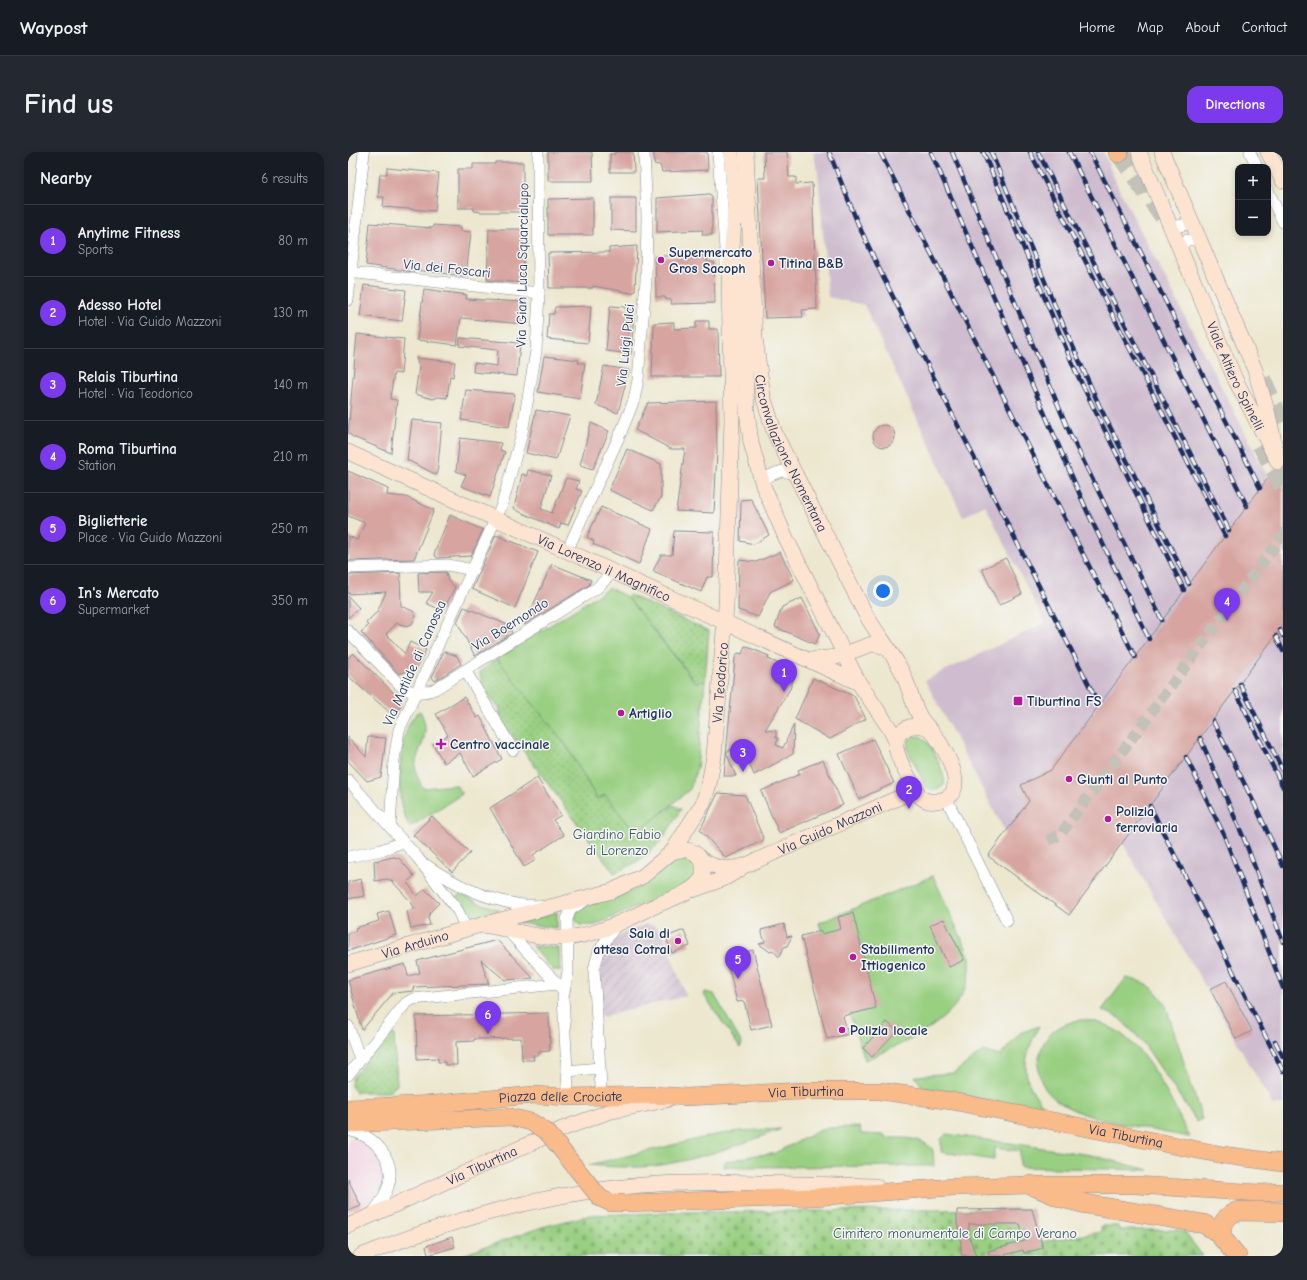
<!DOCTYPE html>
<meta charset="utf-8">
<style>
:root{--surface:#171b24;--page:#242831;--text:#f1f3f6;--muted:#9ea1a6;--line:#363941;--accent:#7c3aed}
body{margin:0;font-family:"Comic Neue",sans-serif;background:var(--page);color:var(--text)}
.controls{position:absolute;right:12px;top:12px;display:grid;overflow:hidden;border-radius:8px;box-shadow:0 2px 6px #0003}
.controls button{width:36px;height:36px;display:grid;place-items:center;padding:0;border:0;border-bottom:1px solid var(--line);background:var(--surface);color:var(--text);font:20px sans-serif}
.you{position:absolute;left:535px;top:439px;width:14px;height:14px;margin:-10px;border:3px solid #fff;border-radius:50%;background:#1a73e8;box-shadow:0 0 0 6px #1a73e833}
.badge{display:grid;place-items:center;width:26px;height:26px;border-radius:50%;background:var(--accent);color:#fff;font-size:13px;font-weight:700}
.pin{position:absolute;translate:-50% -33px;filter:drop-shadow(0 1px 2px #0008)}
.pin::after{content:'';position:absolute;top:21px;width:14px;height:12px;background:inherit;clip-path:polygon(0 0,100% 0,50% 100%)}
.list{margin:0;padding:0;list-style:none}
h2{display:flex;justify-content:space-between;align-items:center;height:52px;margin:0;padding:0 16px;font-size:17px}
h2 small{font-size:13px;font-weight:400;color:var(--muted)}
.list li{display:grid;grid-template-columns:26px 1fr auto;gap:12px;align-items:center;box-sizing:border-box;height:72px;padding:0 16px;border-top:1px solid var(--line)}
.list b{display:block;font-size:15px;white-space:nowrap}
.list p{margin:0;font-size:13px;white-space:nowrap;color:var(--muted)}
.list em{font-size:13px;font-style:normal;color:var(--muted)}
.map{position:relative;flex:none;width:935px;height:1104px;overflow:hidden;border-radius:12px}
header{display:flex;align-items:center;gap:24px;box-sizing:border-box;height:56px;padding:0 20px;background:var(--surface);border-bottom:1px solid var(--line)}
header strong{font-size:19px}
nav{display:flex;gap:22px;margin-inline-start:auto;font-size:14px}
.intro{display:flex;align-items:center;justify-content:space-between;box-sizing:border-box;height:96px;padding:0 24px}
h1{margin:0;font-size:28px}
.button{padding:10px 18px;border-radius:12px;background:var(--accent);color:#fff;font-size:14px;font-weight:700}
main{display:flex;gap:24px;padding:0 24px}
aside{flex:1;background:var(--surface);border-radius:12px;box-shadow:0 2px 6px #0003}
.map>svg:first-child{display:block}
.built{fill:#f2cfe1}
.industrial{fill:url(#industrial-furrows)}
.railway{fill:#cfbdcf}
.grass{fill:#99cf81;stroke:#5a7f70}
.cemetery{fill:url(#cemetery-stones);stroke:#5a7f70}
.garden{fill:url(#garden-dots);stroke:#5a7f70}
.building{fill:#d7a4a0}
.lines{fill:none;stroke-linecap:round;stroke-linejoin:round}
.street-tunnel{stroke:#c2c2b8;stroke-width:11;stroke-dasharray:11 5.5;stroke-linecap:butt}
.secondary-tunnel{stroke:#c2c2b8;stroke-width:15;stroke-dasharray:15 8;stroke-linecap:butt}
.highway-tunnel{stroke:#c2c2b8;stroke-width:19;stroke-dasharray:19 10;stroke-linecap:butt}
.street-casing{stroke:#848b96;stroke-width:12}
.secondary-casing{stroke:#848b96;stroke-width:16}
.primary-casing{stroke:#848b96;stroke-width:18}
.highway-casing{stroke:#848b96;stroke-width:20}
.street{stroke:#fff;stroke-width:11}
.secondary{stroke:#fde4d1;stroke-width:15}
.primary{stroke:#fabb8b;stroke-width:17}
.highway{stroke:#fabb8b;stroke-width:19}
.rail-casing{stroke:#1b2f5e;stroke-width:4.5}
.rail{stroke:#f6f6f2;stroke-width:3;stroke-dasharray:9;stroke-linecap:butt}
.primary-bridge-casing{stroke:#848b96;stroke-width:18;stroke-linecap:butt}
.primary-bridge{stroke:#fabb8b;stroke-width:17}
.poi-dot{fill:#b5179e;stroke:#f6f6f2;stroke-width:1.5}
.labels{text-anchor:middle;stroke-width:3;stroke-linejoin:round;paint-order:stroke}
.poi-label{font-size:14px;font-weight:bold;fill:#1b2f5e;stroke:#f6f6f2;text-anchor:start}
.street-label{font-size:14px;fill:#1b2f5e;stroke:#f6f6f2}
.park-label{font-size:14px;fill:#3a5767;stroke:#f6f6f2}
</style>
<header>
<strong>Waypost</strong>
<nav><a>Home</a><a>Map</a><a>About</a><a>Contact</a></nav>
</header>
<div class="intro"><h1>Find us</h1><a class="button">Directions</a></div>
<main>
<aside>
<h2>Nearby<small>6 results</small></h2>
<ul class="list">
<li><span class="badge">1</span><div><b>Anytime Fitness</b><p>Sports</p></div><em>80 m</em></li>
<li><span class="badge">2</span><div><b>Adesso Hotel</b><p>Hotel · Via Guido Mazzoni</p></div><em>130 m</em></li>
<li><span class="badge">3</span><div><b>Relais Tiburtina</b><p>Hotel · Via Teodorico</p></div><em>140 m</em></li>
<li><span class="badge">4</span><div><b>Roma Tiburtina</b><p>Station</p></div><em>210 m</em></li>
<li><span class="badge">5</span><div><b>Biglietterie</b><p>Place · Via Guido Mazzoni</p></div><em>250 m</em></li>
<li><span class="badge">6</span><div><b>In's Mercato</b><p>Supermarket</p></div><em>350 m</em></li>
</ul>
</aside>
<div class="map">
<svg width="935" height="1104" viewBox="0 0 935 1104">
<defs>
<pattern id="industrial-furrows" width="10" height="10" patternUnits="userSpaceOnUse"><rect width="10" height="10" fill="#cfbdcf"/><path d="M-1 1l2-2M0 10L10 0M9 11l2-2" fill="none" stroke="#a79aab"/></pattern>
<pattern id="cemetery-stones" width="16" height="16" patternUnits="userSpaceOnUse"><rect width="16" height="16" fill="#99cf81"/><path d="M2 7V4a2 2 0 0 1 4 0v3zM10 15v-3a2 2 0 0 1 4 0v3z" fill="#83b272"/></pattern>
<pattern id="garden-dots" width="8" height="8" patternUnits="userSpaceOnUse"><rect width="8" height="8" fill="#99cf81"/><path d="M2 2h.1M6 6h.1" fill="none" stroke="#83b272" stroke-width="1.8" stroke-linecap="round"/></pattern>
</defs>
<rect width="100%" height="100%" fill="#f6f6f2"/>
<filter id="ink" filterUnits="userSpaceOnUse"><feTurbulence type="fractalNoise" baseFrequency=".025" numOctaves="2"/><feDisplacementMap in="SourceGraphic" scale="8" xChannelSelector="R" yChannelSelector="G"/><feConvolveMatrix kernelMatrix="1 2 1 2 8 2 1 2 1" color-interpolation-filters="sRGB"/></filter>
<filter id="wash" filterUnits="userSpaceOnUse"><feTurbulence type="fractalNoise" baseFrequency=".012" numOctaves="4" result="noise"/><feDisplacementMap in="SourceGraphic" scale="16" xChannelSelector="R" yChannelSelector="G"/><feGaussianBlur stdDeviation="0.9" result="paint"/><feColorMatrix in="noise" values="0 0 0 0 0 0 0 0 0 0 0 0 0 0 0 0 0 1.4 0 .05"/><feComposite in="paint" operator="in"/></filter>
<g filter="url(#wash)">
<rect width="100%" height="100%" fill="#ece7ce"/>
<polygon class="built" points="0,988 13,988 24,995 31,1005 36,1019 35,1034 29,1044 23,1049 0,1061"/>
<polygon class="industrial" points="299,772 307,774 315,781 338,844 253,865 252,825 254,813 260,797 269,785 278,780"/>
<polygon class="railway" points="465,0 755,0 771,37 935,354 935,953 925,953 774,690 674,712 577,528 697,471 637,353 615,365 516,153 480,145 470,20"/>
<g class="grass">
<polygon points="261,436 279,445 347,530 357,529 349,616 342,637 288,682 257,643 249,647 218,593 149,507"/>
<path d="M72 559C87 586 64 600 68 619 69 625 72 631 75 636L108 633 114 642 62 675C58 668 54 660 53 652 50 630 51 571 72 559Z"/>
<path d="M572 584C582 588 599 623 596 633 590 639 584 640 578 634L559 597 561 588 566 584Z"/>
<polygon points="333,704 345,708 350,718 344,731 247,773 232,773 227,768 227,760 232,756 271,744 292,735"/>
<path d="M585 724 622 805C627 864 561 889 517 908L471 771Z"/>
<polygon points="113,742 131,751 152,758 128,766 121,765 109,745"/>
<polygon points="209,760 209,776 171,771"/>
<polygon points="184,794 211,796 212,819 205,818"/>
<path d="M778 826C801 831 803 833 817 851L854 967 849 970 794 889 771 866 754 858Z"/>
<polygon points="357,840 366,842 394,892 392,896 356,843"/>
<path d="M730 868C790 866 818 942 842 985 823 982 804 978 785 974 749 967 679 955 692 902 697 881 711 873 730 868Z"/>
<path d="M691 874C672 912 672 929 702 961L575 936 567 924 606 921 635 899 652 904 672 881Z"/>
<path d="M512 975 513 982 537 983V986C553 986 574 984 585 998L586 1014 376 1015 377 1010 408 1003 425 1002 477 976Z"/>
<path d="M433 977C395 992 347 1009 306 1014 285 1016 263 1015 241 1013L367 983 392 979Z"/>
<polygon points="598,982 743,1003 801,1018 672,1015 672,999 646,996 646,1008 593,1000 593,987"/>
</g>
<polygon class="cemetery" points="684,1057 693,1090 753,1080 753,1074 770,1074 771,1078 830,1078 837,1081 855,1104 112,1104 194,1075 243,1063 338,1060"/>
<g class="garden">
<polygon points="281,443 361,479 357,529 348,530 279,445"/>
<path d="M149 507 218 593 249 647 257 643 288 681 325 653 333 657C315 689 302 707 266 721L152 567V556C136 545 133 539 132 520Z"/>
<polygon points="42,879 46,882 49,933 41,940 8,940 3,934 4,926"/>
</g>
<g id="blocks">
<g class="building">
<polygon points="200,0 244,0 245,29 200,29"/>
<polygon points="267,0 285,0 286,20 262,20 262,2 267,2"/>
<polygon points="306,0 359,0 360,18 314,20 312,13 306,12"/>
<polygon points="416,0 439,0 441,25 448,25 448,32 464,31 469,157 454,158 455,165 417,166 410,26 417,26"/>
<polygon points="147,10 175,10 175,60 133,60 126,59 126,56 110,56 110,17 125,17 125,12 147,12"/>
<polygon points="39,16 91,21 87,59 35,55 36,45 30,45 32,22 39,22"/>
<polygon points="361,42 364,44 364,83 354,83 355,78 309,80 309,46"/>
<polygon points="245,46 245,83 200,83 200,47"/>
<polygon points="263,46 288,46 288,79 263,78"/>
<polygon points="22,71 85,76 85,73 113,75 113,79 123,80 118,124 66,118 66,120 18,113"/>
<polygon points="141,77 175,77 176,131 139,128"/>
<polygon points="289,94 287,139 284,141 245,134 245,136 201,136 200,101 261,100 261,96"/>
<polygon points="307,104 359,104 359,110 366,110 367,151 323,152 324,148 317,147 317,145 308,145"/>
<polygon points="16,133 58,138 54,169 12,164"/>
<polygon points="76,137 119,143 118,147 176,150 174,172 113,166 109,193 69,188"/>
<polygon points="243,154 240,191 199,187 201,162 206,162 207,155"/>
<polygon points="262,154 278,155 277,157 286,158 283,202 258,199"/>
<polygon points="348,169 361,169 361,177 370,177 371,225 304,225 306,171 326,170 326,177 348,176"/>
<polygon points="9,182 56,187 53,222 46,221 42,247 49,248 43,301 5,285 0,281"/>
<polygon points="112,186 172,191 169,224 125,220 126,211 149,214 150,198 111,194"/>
<polygon points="196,204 231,208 230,211 237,211 232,247 190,240"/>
<polygon points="68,206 107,210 105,225 102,224 99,246 90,245 85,247 67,242 71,215"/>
<polygon points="256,214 281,218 270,261 248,253"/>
<polygon points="118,238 167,242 161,275 113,268"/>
<polygon points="368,249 369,299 366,361 328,359 337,297 323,297 287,278 300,251"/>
<polygon points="188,258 222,264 208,308 178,301"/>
<polygon points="64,268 94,271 89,323 59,308"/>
<polygon points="243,271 261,279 245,317 232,313"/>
<circle cx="536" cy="284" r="11"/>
<polygon points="112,286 153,291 152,298 157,300 142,345 113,334 118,323 108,319"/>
<polygon points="279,297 313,312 313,345 305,358 261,338"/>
<polygon points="935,317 935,473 721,763 640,704 681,649 673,633 703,618 926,318"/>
<polygon points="180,318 203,323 193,357 204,361 218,326 231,329 228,337 234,339 220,373 213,371 211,377 170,359 166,356 174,322 179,324"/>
<polygon points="0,319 40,337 39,343 58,345 86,358 66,407 0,409 0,384 9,388 17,371 0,364"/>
<polygon points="403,347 421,383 406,392 392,389 393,348"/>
<polygon points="253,355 304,377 291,412 245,392 246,389 239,385"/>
<polygon points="102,363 135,378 123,404 89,406 86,402"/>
<polygon points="326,379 366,380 365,425 359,425 353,440 305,419 313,403 324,403"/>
<polygon points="148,383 190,400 167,456 124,437"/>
<polygon points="432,400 446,428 422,440 410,465 390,458 391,408 408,410"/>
<polygon points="658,406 674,442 651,453 634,417"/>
<polygon points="204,412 243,428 241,433 176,473"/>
<polygon points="98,420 100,429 107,435 95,459 78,451 85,440 71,440 70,421"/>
<polygon points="52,421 53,454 65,459 68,464 64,472 59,474 49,471 38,482 57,502 62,490 78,498 67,519 62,518 51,522 13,480 20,474 18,471 29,460 38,440 0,442 0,423"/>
<polygon points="0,444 11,456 0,466"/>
<polygon points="454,446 472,482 467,492 427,475 434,455"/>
<polygon points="116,455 160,473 164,481 127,504 109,470"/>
<polygon points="397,494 421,504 420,507 446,518 445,519 448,520 442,537 417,578 428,579 428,586 430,586 428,593 435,596 446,572 445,602 406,623 393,593 378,600 388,624 376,624 387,506 390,501 394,502"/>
<polygon points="96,499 109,504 113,512 87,529 84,525"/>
<polygon points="5,501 51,546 53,552 47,565 0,524 0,506"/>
<polygon points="465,526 506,544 518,567 482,587 447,567"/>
<polygon points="116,545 129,566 132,564 154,607 125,624 112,601 96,611 85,592 100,583 88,562"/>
<polygon points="0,585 18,605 20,585 38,586 33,625 19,629 0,609"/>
<polygon points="525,587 546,631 511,647 491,602"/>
<polygon points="475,608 495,653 431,681 413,639 452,622 450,618"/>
<polygon points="189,626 213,663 205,668 216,683 185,703 188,708 176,715 142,656"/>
<polygon points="370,641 397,643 416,688 378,706 352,678"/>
<polygon points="84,664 122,701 104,720 65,683"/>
<polygon points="46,705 52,707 66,724 59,730 69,744 77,737 91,751 83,759 80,766 82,773 63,777 59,759 67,757 63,750 44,729 39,727 27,729 26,709"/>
<polygon points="13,727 16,744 0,747 0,730"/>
<polygon points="41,759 48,783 0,799 0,781 8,779 7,776 31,769 29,762"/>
<polygon points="505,761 528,856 495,864 500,882 479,887 453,784 473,779 474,782 493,777 490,765"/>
<polygon points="596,767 616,808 601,815 582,773"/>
<polygon points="436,772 439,785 444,784 439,794 436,795 431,805 425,798 421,799 411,792 417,790 413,778"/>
<polygon points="336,778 342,794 324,801 318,785"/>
<polygon points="149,788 185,826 157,828 133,808 141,832 65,835 66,839 45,841 14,878 0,828 57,812 60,824 72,821 69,809"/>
<polygon points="405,798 424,873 403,878 396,849 389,850 378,805"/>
<polygon points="878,829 904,879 888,887 862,837"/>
<polygon points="201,861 202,899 191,900 191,903 185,903 186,908 174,908 173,886 126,887 126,889 108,890 109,913 97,913 97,910 90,910 90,906 69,907 68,864"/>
<polygon points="539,870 549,879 524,905 515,896"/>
<polygon points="0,1027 13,1054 0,1059"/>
<polygon points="684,1057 695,1096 676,1101 675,1098 653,1104 642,1104 640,1099 677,1089 672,1072 621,1072 621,1084 628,1104 613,1103 613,1084 609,1072 609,1058"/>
<polygon points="104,1085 107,1095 80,1103 78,1094"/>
</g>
</g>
</g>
<g filter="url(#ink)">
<use href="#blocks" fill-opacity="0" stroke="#848b96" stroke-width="1"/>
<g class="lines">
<polyline class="street-tunnel" points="700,688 712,683 935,383"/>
<polyline class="secondary-tunnel" points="930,310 935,320"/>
<g class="highway-tunnel">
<polyline points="771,1 816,65"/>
<polyline points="914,227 935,275"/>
<polyline points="913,292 935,334"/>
</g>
<g class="street-casing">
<g id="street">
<polyline points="370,0 378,111"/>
<polyline points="902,0 909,15"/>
<polyline points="920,39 935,70"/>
<polyline points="822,75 836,73 842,66"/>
<polyline points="831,96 839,88 851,88"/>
<polyline points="0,120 191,141"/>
<polyline points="0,148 16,0"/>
<path d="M413 328C425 323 435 314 446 323"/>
<polyline points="219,399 274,278 286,248 290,228 298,128 299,64 296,0"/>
<polyline points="0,416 100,413 125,418"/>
<path d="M0 479 53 534C64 542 75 542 87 537L249 436 265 420"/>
<polyline points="117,518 165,598"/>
<polyline points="0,628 69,705 110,759 118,777"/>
<polyline points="598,646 659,769"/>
<polyline points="42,675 46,608 51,578 154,353 174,281 188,199 191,141 190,0"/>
<polyline points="0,705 33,698 55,690"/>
<path d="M78 713C112 736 150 754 192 754"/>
<polyline points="159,778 213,836"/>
<polyline points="0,874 12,907"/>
<polyline points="219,919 251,916"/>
<polyline points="0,923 58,851 65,847 209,832"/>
<polyline points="253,935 246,817 251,799 268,773"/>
<polyline points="220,937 215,845 220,820 219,767 223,757 235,750"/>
<path d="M0 978C26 983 49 1007 40 1035 37 1045 30 1054 24 1062"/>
</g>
</g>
<g class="secondary-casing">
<g id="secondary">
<polyline points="383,0 388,68"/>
<path id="s1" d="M398 0 407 186 415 244 427 282 517 461C528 481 543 498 553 518 561 532 563 549 571 563 575 571 581 576 586 582 598 599 625 644 589 649 584 650 578 649 574 646 568 641 565 633 561 626 553 611 537 586 559 576 566 572 573 573 580 576"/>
<path id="s2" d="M791 0 887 227 930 310"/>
<polyline points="814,0 907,218 920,262 928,299"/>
<polyline points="920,0 935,29"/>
<polyline points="391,104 399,259 403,291 415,333 437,384 511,531 542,577 548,589"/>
<path id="s3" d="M0 300 511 531"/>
<polyline points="463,508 488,505 524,492 539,495"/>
<path id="s4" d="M324 700 355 651 361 632 366 604 378 454 384 268 381 131 387 58"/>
<path id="s5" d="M354 708C368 717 380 718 396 714L568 638"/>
<polyline points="345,738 375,727 391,718"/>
<path id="s6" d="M0 812 118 777 264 739 295 724 324 700C337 695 349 698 355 711V725C345 741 325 746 309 753 278 768 244 787 209 786 183 785 159 776 134 773"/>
<path id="s7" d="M0 1074 214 977 260 960 318 948"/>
<path d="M13 1104C109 1065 208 1038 311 1032 383 1028 456 1033 528 1034"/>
</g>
</g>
<g class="primary-casing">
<g id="primary">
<path id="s8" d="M0 956 87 952 185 943 220 945 305 943 339 945 454 939H532L604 949 875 1003 935 1011"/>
<polyline points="0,972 162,965"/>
<polyline points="276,1051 467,1045 605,1035 683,1033 788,1033 911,1041 935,1040"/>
</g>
</g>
<g class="highway-casing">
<g id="highway">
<polyline points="770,0 771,1"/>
<polyline points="683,1033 714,1046 738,1052 856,1072 869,1080 889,1104"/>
<path d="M874 1085C872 1073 878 1062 891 1059L935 1060"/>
</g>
</g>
<use href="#street" class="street"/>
<use href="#secondary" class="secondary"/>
<use href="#primary" class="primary"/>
<use href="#highway" class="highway"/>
<g class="rail-casing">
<g id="rail">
<polyline points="481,0 510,72 536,127 751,553"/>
<polyline points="532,0 787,505"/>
<polyline points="583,0 739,359 801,487"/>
<polyline points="604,0 723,284 814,468"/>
<polyline points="635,0 728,220 836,438"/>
<polyline points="643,0 710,161 751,253 841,432"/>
<polyline points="682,0 877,384"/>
<polyline points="690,0 881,378"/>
<polyline points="721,0 899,354"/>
<polyline points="742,0 912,336"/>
<polyline points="932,478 935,484"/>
<polyline points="928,484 935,499"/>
<polyline points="892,532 935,619"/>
<polyline points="887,538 935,635"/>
<polyline points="865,569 907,653 935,714"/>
<polyline points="852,586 897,689 935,790"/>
<polyline points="838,605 876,683 935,836"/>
<polyline points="802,654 935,919"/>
<polyline points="927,889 935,905"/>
</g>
</g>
<use href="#rail" class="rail"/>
<g class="primary-bridge-casing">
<polyline id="primary-bridge" points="162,965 183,970 199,980 252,1046 263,1051 276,1051"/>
</g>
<use href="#primary-bridge" class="primary-bridge"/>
</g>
</g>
<g class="poi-dot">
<circle cx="313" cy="108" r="4"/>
<circle cx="423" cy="111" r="4"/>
<rect x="665" y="544" width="10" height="10" rx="2"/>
<circle cx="273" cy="561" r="4"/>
<path d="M91 586h4v4h4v4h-4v4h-4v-4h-4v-4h4z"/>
<circle cx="721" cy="627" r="4"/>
<circle cx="760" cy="667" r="4"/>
<circle cx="330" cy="789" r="4"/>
<circle cx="505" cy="805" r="4"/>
<circle cx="494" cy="878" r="4"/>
</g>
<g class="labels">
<g class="poi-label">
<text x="321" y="105">Supermercato<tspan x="321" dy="16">Gros Sacoph</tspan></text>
<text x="431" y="116">Titina B&amp;B</text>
<text x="679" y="554">Tiburtina FS</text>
<text x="281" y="566">Artiglio</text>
<text x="102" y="597">Centro vaccinale</text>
<text x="729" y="632">Giunti al Punto</text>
<text x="768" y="664">Polizia<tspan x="768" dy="16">ferroviaria</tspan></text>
<text x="322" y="786" text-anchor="end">Sala di<tspan x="322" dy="16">attesa Cotral</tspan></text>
<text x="513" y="802">Stabilimento<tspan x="513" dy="16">Ittiogenico</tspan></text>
<text x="502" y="883">Polizia locale</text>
</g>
<g class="street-label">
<text transform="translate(174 113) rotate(-89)" y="5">Via Gian Luca Squarcialupo</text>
<text transform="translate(99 116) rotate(6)" y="5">Via dei Foscari</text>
<text transform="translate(277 193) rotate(-84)" y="5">Via Luigi Pulci</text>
<text dy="5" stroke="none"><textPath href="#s2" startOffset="244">Viale Altiero Spinelli</textPath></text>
<text dy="5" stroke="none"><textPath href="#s1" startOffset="308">Circonvallazione Nomentana</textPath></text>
<text dy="5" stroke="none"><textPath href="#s3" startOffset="281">Via Lorenzo il Magnifico</textPath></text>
<text transform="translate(162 472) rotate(-32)" y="5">Via Boemondo</text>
<text transform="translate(66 511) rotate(-66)" y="5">Via Matilde di Canossa</text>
<text dy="5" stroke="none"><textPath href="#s4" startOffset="180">Via Teodorico</textPath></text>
<text dy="5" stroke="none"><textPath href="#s5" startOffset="138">Via Guido Mazzoni</textPath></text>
<text dy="5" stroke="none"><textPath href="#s6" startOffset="70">Via Arduino</textPath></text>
<text dy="5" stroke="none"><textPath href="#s8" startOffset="459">Via Tiburtina</textPath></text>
<text dy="5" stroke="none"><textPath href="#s8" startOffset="213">Piazza delle Crociate</textPath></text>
<text dy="5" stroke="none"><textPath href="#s8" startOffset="783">Via Tiburtina</textPath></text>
<text dy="5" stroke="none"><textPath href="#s7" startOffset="147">Via Tiburtina</textPath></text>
</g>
<g class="park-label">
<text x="269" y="687">Giardino Fabio<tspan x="269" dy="16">di Lorenzo</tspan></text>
<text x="607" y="1086">Cimitero monumentale di Campo Verano</text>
</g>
</g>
</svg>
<div class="controls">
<button>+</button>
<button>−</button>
</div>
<div class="you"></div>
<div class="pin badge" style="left:436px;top:540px">1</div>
<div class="pin badge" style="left:561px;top:657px">2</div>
<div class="pin badge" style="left:395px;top:620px">3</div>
<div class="pin badge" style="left:879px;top:469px">4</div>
<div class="pin badge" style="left:390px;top:827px">5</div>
<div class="pin badge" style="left:140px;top:882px">6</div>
</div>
</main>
